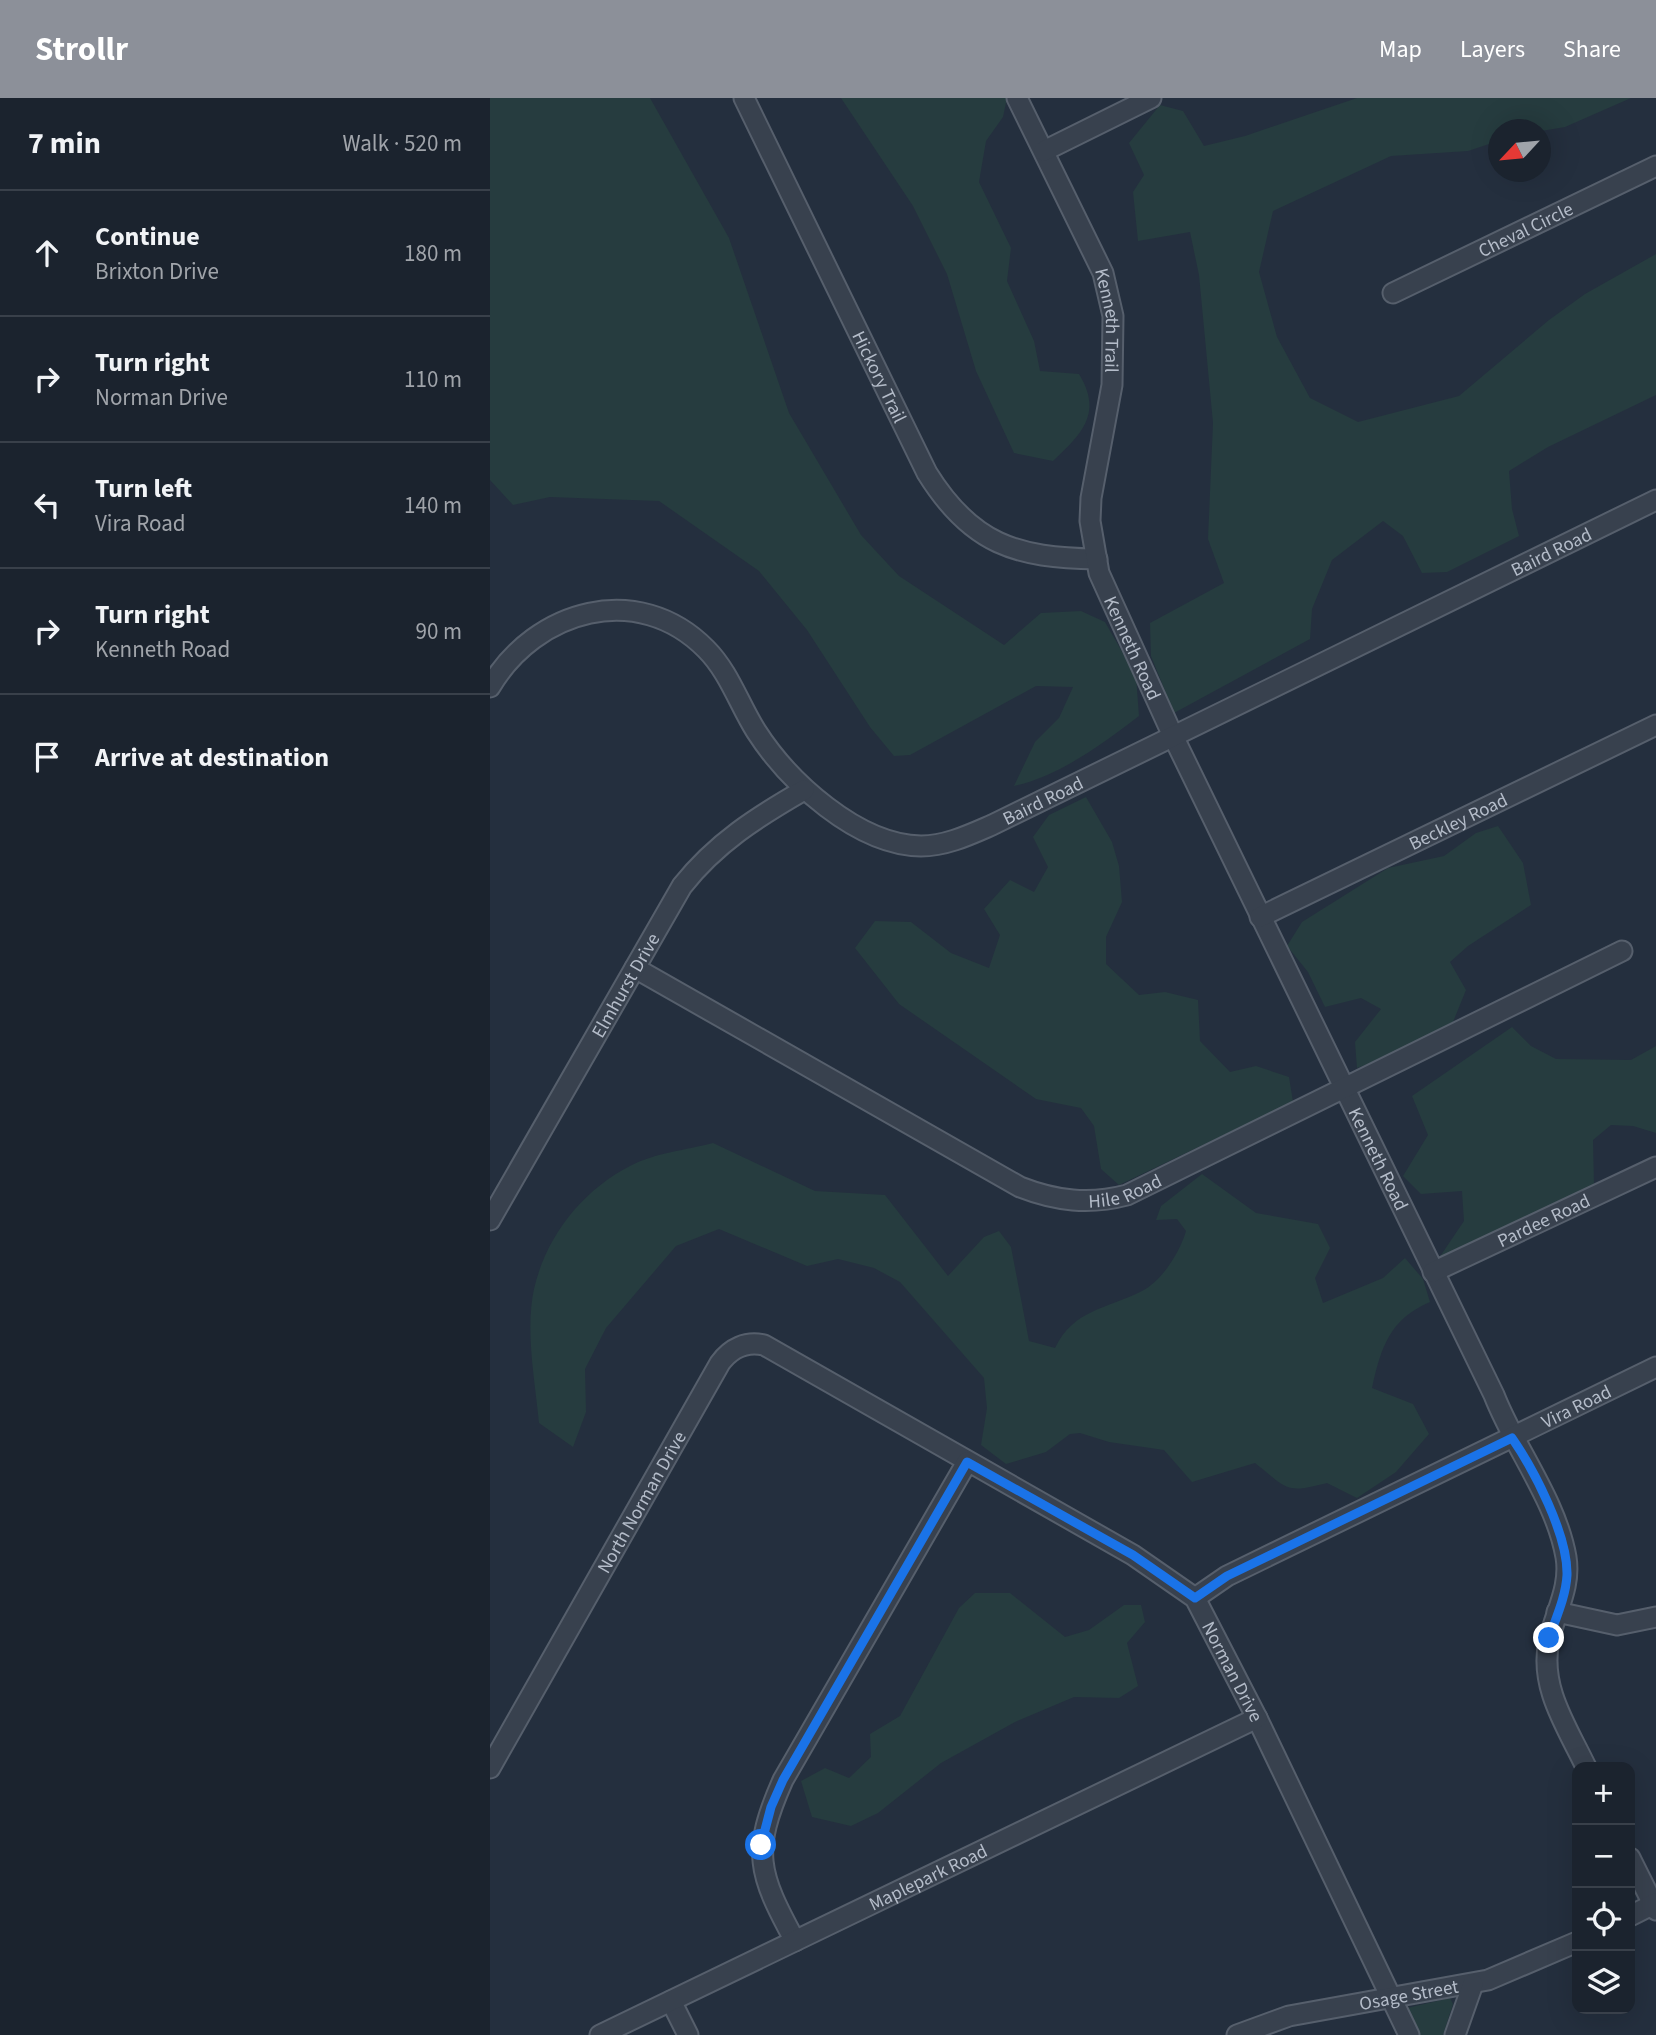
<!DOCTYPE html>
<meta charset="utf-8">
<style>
:root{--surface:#1b232e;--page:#242b36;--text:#f1f3f6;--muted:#a0a4aa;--line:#39404a;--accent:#8c9099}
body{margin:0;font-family:"Source Sans 3",sans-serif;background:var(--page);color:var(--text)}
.controls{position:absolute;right:21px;bottom:21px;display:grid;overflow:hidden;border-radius:14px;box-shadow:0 7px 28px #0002}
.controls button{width:63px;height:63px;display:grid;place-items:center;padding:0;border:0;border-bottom:2px solid var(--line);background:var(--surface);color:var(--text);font:35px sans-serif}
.compass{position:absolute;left:998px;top:21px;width:63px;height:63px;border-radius:50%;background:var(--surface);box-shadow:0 7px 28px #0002;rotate:244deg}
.stop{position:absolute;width:21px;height:21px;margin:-16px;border:5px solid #1a73e8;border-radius:50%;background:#fff}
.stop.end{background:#1a73e8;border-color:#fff;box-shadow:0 2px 7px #0008}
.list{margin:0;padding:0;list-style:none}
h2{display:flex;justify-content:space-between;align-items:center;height:91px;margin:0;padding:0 28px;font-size:30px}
h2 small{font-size:23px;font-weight:400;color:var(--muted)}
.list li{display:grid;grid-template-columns:46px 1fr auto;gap:21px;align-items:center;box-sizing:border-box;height:126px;padding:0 28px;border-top:2px solid var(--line)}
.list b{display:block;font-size:26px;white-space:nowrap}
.list p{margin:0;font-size:23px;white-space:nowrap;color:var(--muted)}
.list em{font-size:23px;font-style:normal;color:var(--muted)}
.icon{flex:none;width:38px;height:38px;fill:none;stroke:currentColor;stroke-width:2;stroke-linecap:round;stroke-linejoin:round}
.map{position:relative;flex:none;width:1166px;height:1937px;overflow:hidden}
header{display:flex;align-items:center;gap:42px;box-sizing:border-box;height:98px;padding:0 35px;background:var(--accent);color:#fff}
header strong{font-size:33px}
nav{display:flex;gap:38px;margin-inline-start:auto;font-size:24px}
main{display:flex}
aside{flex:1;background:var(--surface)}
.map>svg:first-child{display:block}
.green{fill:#263c3f}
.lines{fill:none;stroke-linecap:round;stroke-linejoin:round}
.minor-casing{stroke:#565f6c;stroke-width:23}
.minor{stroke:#38414e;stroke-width:19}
.route{stroke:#1a73e8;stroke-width:9}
.labels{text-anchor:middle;stroke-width:5;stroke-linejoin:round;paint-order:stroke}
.street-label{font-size:19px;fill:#b4bcc9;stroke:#1d2633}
</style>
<header>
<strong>Strollr</strong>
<nav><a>Map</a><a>Layers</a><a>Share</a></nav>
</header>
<main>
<aside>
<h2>7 min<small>Walk · 520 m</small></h2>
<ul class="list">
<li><svg class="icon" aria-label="ahead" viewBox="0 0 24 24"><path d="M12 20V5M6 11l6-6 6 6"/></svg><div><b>Continue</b><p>Brixton Drive</p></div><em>180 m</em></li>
<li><svg class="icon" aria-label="right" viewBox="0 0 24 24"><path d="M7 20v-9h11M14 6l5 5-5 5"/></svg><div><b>Turn right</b><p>Norman Drive</p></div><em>110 m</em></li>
<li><svg class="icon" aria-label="left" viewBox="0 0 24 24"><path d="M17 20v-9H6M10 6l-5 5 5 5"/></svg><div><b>Turn left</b><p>Vira Road</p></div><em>140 m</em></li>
<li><svg class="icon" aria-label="right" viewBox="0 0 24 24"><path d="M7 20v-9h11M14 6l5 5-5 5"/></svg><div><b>Turn right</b><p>Kenneth Road</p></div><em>90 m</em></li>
<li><svg class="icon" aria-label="arrive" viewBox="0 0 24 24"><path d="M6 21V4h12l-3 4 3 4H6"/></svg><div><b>Arrive at destination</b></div></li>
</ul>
</aside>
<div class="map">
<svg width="1166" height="1937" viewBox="0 0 1166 1937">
<rect width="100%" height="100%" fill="#242f3e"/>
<g class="green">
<path d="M0 0H160L239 140 299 315 371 437 409 478 514 547 551 515 591 513 615 524 646 578 649 618C612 646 570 678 524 688L545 644 569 620 583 589 546 588 420 657 404 658 380 629 317 532 269 473 169 403 60 399 23 407 0 382Z"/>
<path d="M351 0H517L513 19 496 43 489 84 521 150 517 183 544 243 550 273 589 276C613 315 592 336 563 363L524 355 486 273 457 176 423 108Z"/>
<polygon points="867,0 1141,0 1075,29 1051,33 1009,32 1008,43 978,53 901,58 783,113 769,174 787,239 820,300 868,324 969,298 1059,222 1095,196 1166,156 1166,297 1058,349 1019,373 1022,411 1029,438 957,474 932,475 913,438 893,423 842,462 822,511 820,541 684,615 661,558 660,525 734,485 718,441 723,325 709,177 700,134 648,143 643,94 654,77 639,45 670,7 693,13 714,48 755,38"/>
<polygon points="596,699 622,744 629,768 632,804 616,839 616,866 649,897 675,894 708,902 710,943 740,974 766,968 799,979 803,1004 629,1087 611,1071 604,1028 591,1010 546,1001 409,906 365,850 385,823 421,824 461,855 499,870 510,837 494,811 520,782 544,794 558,769 543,739 559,717"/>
<polygon points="1008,728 1033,765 1041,807 978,848 960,864 976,892 963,924 896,960 867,970 865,944 891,911 871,900 835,909 818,874 797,848 812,824 898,770 954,758 986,735"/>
<polygon points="1022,929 1041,948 1066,961 1141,962 1166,948 1166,1035 1143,1028 1121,1027 1103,1042 1104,1087 949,1160 974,1123 972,1093 931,1096 913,1078 938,1037 922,998"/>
<path d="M223 1045 325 1093 395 1097 458 1178 494 1139 509 1133 521 1149 539 1243 565 1250C584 1211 617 1211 652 1193 672 1183 690 1154 696 1133L687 1121 666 1122 671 1108 712 1076 766 1115 828 1126 840 1150 825 1180 833 1205 893 1180 915 1160 933 1181 940 1204C900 1221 891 1249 882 1290L923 1306 939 1336 906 1374 867 1400 837 1385C795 1396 798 1391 765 1365L702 1384 674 1352 619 1344 590 1335 580 1336 556 1354 516 1366 491 1347 497 1310 494 1280 410 1184 384 1170 348 1161 317 1168 229 1131 186 1148 116 1230 95 1271 96 1314 83 1349 49 1325C45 1282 35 1233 44 1191 56 1138 93 1092 140 1068 164 1055 197 1052 223 1045Z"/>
<polygon points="485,1495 520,1495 575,1539 599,1532 634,1507 651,1507 655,1524 637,1545 648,1588 629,1600 584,1599 525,1624 451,1665 388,1715 361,1728 322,1719 311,1683 335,1670 359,1680 381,1659 380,1636 410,1618 469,1510"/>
<polygon points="960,1900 963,1906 953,1937 929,1937 917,1910"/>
</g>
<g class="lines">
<g class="minor-casing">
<g id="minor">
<path id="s1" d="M254 0 437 375C481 446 526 460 607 461"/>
<path id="s2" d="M527 0 613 175 623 218 622 287 601 400 600 423 609 475 683 638 1004 1297C1025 1351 1066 1402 1076 1459 1081 1490 1065 1514 1059 1543 1049 1589 1077 1629 1096 1669"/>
<polyline points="554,53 661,0"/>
<path id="s3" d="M903 195 1166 68"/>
<path id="s4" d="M0 589C45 512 148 482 216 551 239 574 249 606 266 633 298 683 367 747 431 748 456 748 479 737 502 727L1166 402"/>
<path id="s5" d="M770 819 1166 627"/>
<path id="s6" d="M145 870 530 1089C566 1103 599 1107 637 1097L1132 853"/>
<path id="s7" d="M0 1122 192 788C226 745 267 719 314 692"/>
<path id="s8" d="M943 1174 1166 1069"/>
<path id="s9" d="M705 1500 737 1478 1166 1269"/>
<polyline points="1067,1514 1127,1527 1166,1519"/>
<path id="s10" d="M0 1670 230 1265C241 1250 256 1243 274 1247L643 1457 705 1500 767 1620 919 1937"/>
<polyline points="1140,1760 1166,1812"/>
<polyline points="1140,1818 1166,1805"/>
<path d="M305 1843C268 1775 261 1754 293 1682L477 1364"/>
<polyline points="181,1903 198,1937"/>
<path id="s11" d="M110 1937 767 1620"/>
<path id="s12" d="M747 1937 799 1918 998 1882 1087 1844"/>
<polyline points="965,1937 983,1886"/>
</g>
</g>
<use href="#minor" class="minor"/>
</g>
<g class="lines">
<path class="route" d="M271 1747 281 1709 293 1682 477 1364 643 1457 705 1500 737 1478 1022 1340C1044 1372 1078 1437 1077 1477 1076 1498 1066 1520 1059 1540"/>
</g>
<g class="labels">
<g class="street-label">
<text dy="7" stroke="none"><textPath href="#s3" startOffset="147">Cheval Circle</textPath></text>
<text dy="7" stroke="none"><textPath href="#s2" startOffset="243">Kenneth Trail</textPath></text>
<text dy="7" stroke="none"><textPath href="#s1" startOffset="310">Hickory Trail</textPath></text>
<text dy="7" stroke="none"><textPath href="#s4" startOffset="1256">Baird Road</textPath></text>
<text dy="7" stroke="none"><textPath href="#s2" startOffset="581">Kenneth Road</textPath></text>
<text dy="7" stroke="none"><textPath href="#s4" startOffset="690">Baird Road</textPath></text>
<text dy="7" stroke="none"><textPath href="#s5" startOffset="220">Beckley Road</textPath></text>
<text dy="7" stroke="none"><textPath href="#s7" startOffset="271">Elmhurst Drive</textPath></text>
<text dy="7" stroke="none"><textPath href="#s2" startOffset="1148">Kenneth Road</textPath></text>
<text dy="7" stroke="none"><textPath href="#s6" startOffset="551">Hile Road</textPath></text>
<text dy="7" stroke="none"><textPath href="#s8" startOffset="122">Pardee Road</textPath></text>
<text dy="7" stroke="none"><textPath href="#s9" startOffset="427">Vira Road</textPath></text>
<text dy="7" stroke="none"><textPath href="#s10" startOffset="306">North Norman Drive</textPath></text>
<text dy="7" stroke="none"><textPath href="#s10" startOffset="1099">Norman Drive</textPath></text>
<text dy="7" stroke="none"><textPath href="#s11" startOffset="364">Maplepark Road</textPath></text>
<text dy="7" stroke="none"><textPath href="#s12" startOffset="177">Osage Street</textPath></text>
</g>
</g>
</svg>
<div class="controls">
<button>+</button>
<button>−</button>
<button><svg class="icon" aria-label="locate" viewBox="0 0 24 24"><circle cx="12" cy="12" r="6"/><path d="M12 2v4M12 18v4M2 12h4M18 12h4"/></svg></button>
<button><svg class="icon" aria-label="layers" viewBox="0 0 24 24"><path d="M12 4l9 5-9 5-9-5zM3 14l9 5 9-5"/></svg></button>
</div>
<svg class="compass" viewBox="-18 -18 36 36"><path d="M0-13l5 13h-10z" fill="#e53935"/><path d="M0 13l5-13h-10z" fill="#a0a4aa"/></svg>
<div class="stop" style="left:271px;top:1747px"></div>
<div class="stop end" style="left:1059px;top:1540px"></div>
</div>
</main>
